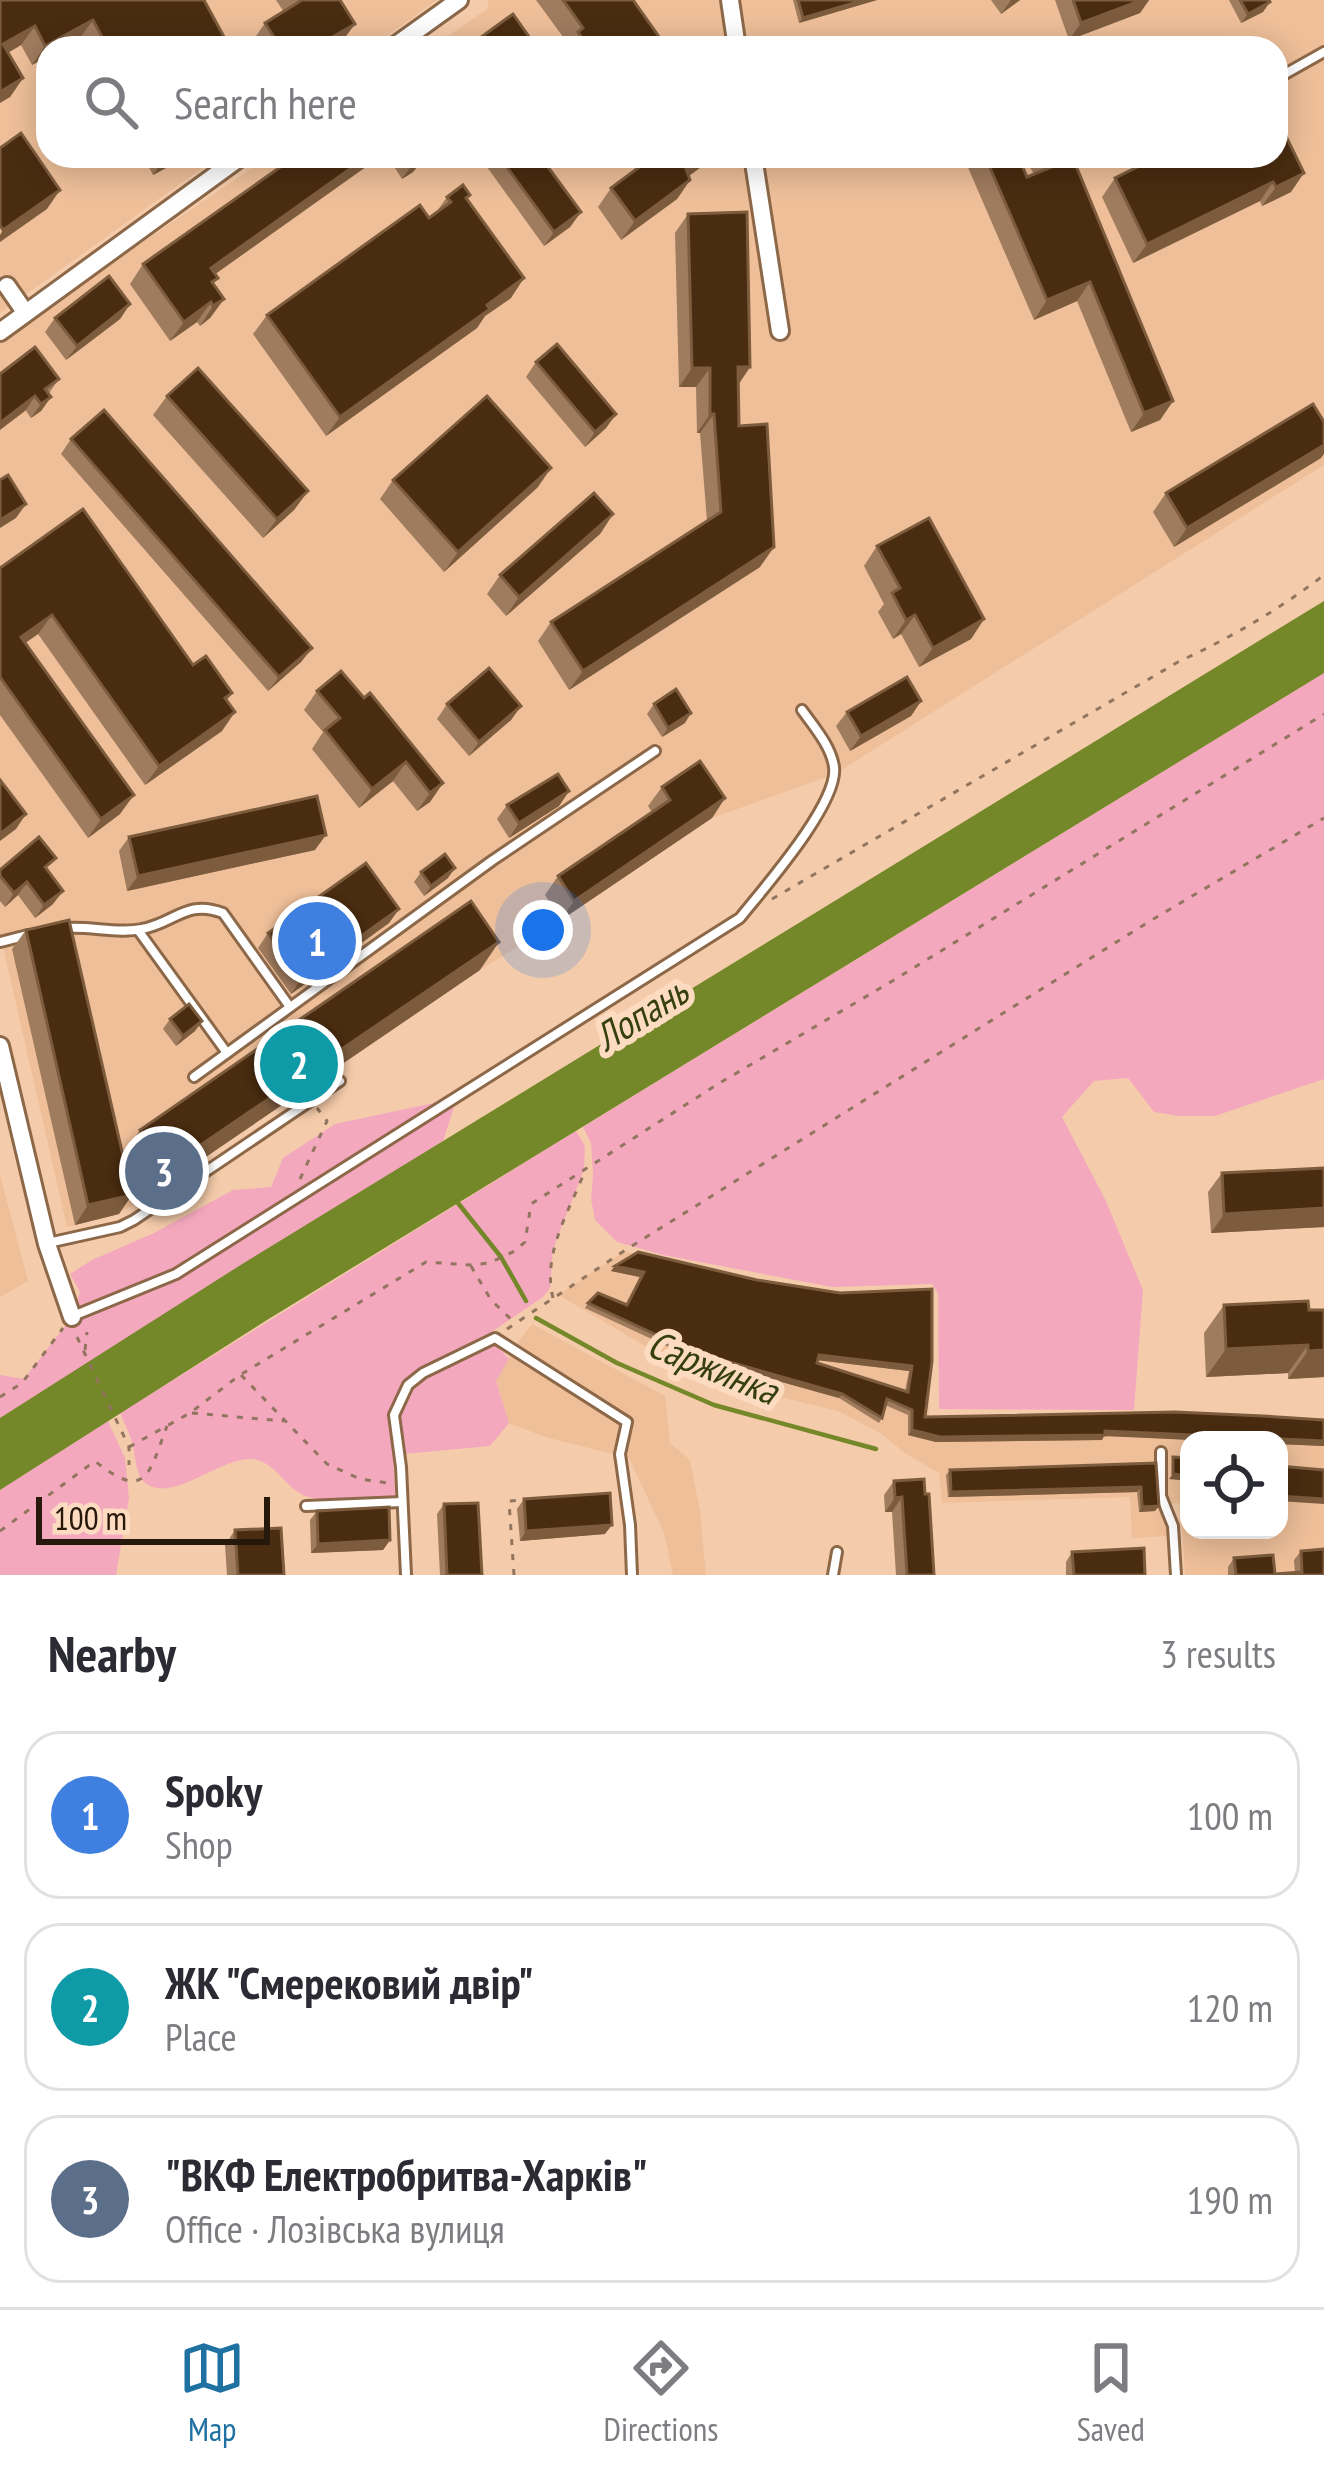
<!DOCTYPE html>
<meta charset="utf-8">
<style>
:root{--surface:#fff;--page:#f7f7f7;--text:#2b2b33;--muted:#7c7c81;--line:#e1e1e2;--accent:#1f71a2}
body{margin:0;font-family:"PT Sans Narrow",sans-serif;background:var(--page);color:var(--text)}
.controls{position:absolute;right:36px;bottom:36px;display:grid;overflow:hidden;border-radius:24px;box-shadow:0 6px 30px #0003}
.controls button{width:108px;height:108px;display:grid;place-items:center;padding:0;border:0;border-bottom:3px solid var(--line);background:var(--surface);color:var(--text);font:60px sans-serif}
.scale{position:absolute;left:36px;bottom:30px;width:234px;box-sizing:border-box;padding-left:12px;border:6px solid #27180c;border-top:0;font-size:33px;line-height:42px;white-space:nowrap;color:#27180c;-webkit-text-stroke:9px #fddbc1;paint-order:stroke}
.you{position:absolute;left:543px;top:930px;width:42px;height:42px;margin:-30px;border:9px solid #fff;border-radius:50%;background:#1a73e8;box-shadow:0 0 0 18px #1a73e833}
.badge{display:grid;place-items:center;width:78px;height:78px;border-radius:50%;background:var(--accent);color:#fff;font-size:39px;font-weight:700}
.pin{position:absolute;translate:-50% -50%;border:6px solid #fff;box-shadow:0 3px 12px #0006}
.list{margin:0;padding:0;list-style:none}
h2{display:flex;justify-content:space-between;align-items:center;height:156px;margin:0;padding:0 48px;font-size:51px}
h2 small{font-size:39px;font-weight:400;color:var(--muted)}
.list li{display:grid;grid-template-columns:78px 1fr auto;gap:36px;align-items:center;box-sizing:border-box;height:168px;margin:0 24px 24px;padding:0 24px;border:3px solid var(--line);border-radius:36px}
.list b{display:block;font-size:45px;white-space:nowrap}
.list p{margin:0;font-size:39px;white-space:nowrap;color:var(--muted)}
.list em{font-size:39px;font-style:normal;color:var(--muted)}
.icon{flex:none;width:66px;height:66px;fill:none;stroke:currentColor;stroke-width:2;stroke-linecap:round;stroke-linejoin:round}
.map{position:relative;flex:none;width:1324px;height:1575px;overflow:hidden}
.search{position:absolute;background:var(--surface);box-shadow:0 6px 30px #0003;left:36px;right:36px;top:36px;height:132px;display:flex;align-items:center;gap:30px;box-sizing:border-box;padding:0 42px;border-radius:36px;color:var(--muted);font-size:45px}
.sheet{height:732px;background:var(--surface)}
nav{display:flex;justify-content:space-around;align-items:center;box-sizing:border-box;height:168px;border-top:3px solid var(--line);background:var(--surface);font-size:33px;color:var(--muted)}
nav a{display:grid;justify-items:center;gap:6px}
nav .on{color:var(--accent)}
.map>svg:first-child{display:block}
.built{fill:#eebf99;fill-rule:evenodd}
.green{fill:#f4a8be}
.water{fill:#748729}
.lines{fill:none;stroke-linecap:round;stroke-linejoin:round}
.stream{stroke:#748729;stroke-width:4.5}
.service-casing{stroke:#8c6849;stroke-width:14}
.minor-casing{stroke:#8c6849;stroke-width:22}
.path{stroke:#92755e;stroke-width:3;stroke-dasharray:6 9;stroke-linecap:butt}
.service{stroke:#fff;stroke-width:8}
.minor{stroke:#fff;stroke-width:16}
.wall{fill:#a07c5e;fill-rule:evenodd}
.shaded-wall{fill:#7d5c3e}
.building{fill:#4a2c10;stroke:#7d5c3e;stroke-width:3;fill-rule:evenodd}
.labels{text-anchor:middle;stroke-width:12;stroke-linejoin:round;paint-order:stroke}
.water-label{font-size:39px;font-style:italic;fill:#35400e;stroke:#fddbc1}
</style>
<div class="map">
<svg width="1324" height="1575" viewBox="0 0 1324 1575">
<rect width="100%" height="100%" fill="#f5ccab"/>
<g class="built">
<polygon points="0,0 437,0 370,48 48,48 48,156 219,156 0,313"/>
<polygon points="487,0 1324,0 1324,465 835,774 712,818 561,920 480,970 119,1214 67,1227 0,934 0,344 34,316 270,156 1276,156 1276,48 430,48 489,8"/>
<polygon points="0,1175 28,1281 0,1297"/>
<path d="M624 1251 744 1279 834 1294 933 1290 929 1417 1324 1422V1575H1185L1180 1503 1168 1504 1169 1536 1132 1538 1130 1497 942 1503 939 1473 905 1453 880 1433 838 1411 751 1390 672 1362 559 1295ZM1189 1440H1279V1530H1189Z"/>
<polygon points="532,1324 665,1396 670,1443 690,1460 700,1512 706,1575 673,1575 664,1533 629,1458 545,1437 509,1423 496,1381 517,1343"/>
</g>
<g class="green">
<polygon points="1324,673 1324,1079 1215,1116 1179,1116 1154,1112 1128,1078 1094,1081 1062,1117 1105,1199 1143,1290 1134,1410 939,1409 938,1293 932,1284 832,1287 663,1255 617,1242 595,1220 591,1199 593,1174 591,1143 583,1127"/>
<polygon points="457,1098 443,1141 0,1418 0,1375 24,1379 72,1317 80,1292 70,1274 92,1260 154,1233 233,1190 271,1187 283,1158 335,1124"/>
<path d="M576 1131 585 1146 584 1170 553 1249 550 1288 543 1297 487 1335 509 1359 496 1381 509 1423 490 1446 393 1455 395 1496C375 1498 320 1504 303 1495 284 1486 273 1459 250 1459 221 1459 180 1496 153 1487 133 1481 137 1455 131 1439 128 1431 124 1422 120 1413Z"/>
<polygon points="108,1421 125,1458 129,1498 116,1575 0,1575 0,1490"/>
</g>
<polygon class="water" points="1324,601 1324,673 267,1320 0,1490 0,1418 239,1266"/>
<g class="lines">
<g class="stream">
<polyline points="458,1203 501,1257 526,1301"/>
<polyline points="536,1318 617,1363 714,1405 876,1449"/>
</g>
<g class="service-casing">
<g id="service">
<polyline points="1276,79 1324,52"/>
<polyline points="1133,159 1138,156"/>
<path d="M66 928C91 926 118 934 142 929 175 923 186 899 223 913L290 1007"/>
<polyline points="138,930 227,1053"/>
<polyline points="0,942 28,935"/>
<polyline points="194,1077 493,860 655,751"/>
<polyline points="48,1243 120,1227 134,1220 340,1081"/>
<path d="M73 1316 176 1274 740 918C763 889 839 803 834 767 831 746 814 727 802 710"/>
<polyline points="1161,1452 1161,1496 1173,1526 1176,1575"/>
<polyline points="306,1506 402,1502"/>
<polyline points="406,1575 401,1467 394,1415 408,1385 423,1373 495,1338 627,1422 620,1454 630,1525 632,1575"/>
<polyline points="833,1575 837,1552"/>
</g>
</g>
<g class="minor-casing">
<g id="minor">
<polyline points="730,0 737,48"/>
<polyline points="392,48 459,0"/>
<polyline points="753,156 780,331"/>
<polyline points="7,286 25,312"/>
<polyline points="0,332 242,156"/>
<polyline points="0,1046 47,1244 72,1317"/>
</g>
</g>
<g class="path">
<path d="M772 899 1178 662C1232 637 1277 611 1324 575"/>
<polyline points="300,1179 327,1121 317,1108"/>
<polyline points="471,1266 491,1300 515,1323"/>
<path d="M553 1298C542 1254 569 1211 585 1171"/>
<polyline points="507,1329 624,1251 1150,921 1324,818"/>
<polyline points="77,1337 129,1447 129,1465"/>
<polyline points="85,1350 87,1332"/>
<polyline points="241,1375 327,1464 360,1479 388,1483"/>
<polyline points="0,1397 22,1383 63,1328"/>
<polyline points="192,1413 284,1421"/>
<polyline points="129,1447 190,1413 240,1375 426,1262 470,1265 489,1263 515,1251 525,1242 531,1204 718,1084 894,980 1324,714"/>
<path d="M0 1531 95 1461C147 1503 149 1473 167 1426"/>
<polyline points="514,1575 509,1501 523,1500"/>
</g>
<use href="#service" class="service"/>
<use href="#minor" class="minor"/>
</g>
<g class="wall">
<polygon points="0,0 230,48 84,48 79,39 63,48 48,48 48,56 32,65 21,45 8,53 23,78 10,97"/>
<polygon points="276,0 340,0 341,43 333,48 256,48 252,42 265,23 284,12"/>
<polygon points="536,0 633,0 667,48 566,48 569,45"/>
<polygon points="793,0 877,0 799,23"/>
<polygon points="991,0 1020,0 1001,14"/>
<polygon points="1055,0 1149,0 1140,13 1069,40"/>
<polygon points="1229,0 1269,0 1263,12 1241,23"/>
<polygon points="143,156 188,156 153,175"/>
<polygon points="296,156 426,156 413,172 402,179 391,162 386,166 380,157 215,274 218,278 213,284 224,299 210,318 200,326 197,322 170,341 130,284 143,264"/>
<polygon points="494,156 540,156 581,212 570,227 544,246 487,167"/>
<polygon points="641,156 716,156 689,176 690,180 677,199 621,240 598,207 611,188 645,162"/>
<polygon points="963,156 1018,156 1027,177 1034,174 1023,156 1072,156 1173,401 1160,420 1131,432 1077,301 1034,320"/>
<polygon points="1276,156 1291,192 1262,206 1260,201 1133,263 1102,197 1115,178"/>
<polygon points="447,197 467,199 511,298 485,316 477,328 326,436 253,334 267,315 429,218 435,214"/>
<polygon points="688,214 750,367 739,384 739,426 760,567 569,690 538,641 551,622 707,521 700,433 697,433 696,387 679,387 675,233"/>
<polygon points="130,304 120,319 66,360 45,332 55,318"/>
<polygon points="536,362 616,414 606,428 585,447 526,377"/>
<polygon points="0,374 59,379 49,393 51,397 41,411 31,418"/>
<polygon points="167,396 308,491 294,510 263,538 153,415"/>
<polygon points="71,439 312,648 301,662 268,691 61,454"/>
<polygon points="1321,458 1174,547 1153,512 1166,493"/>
<polygon points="393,480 538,487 444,572 380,499"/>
<polygon points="613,514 600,534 506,616 487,594 500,575"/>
<polygon points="877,546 984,619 971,639 919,667 901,634 893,639 878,612 884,604 864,566"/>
<polygon points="0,568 193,665 232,693 227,700 222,731 145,785 38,634 25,643 120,814 88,838 0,715"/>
<polygon points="317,691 364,698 443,783 430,802 417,811 393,781 359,808 312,749 323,732 304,710"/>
<polygon points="921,701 911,716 850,751 836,726 847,712"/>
<polygon points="447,704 521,706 511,720 469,756 437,719"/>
<polygon points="654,704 685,723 662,737 647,714"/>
<polygon points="662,787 725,798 712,818 561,920 545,895 558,876 652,812 648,806"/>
<polygon points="569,791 559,806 509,838 497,819 507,805"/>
<polygon points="129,837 315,850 127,891 119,851"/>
<polygon points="0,870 47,871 53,904 35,918 18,895 5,907 0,901"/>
<polygon points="421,872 448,878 424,896 414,882"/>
<polygon points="399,909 389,923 291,994 258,948 268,933"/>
<polygon points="26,930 123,1155 140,1130 480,970 147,1197 125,1165 119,1214 75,1225 12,949"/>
<polygon points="170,1019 202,1021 195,1031 176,1046 163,1029"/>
<polygon points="1324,1168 1324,1227 1211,1233 1208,1192 1222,1173"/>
<path d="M615 1266 757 1280 840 1293 932 1289 925 1417 1324 1420V1446L1279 1444V1440L1104 1436 1102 1440 936 1442 908 1435V1415L885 1405 882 1418 879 1423 839 1398 688 1356 585 1308 588 1303 626 1305 640 1277 611 1271ZM818 1360 909 1371 905 1391 817 1363Z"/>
<polygon points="1224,1305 1324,1310 1324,1377 1288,1379 1288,1373 1206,1377 1204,1333"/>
<polygon points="1156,1463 1155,1511 1139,1512 1137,1492 948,1497 946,1475 950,1470"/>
<polygon points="894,1481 925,1494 934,1575 896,1575 892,1512 885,1512 884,1495"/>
<polygon points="524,1499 605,1534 520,1541 517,1509"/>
<polygon points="444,1504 482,1575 440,1575 437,1514"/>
<polygon points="317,1511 390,1540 383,1550 311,1553 310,1520"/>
<polygon points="235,1530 284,1575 227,1575 225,1545"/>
<polygon points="1301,1551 1324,1575 1228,1575 1228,1567 1234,1558 1275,1574 1295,1573 1294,1560"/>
<polygon points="1072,1552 1145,1575 1066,1575 1066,1562"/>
</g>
<g class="shaded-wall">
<polygon points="864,0 877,0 799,23 803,18"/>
<polygon points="1011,0 1020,0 1001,14"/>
<polygon points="1142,0 1149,0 1140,13 1069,40 1081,23"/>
<polygon points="1270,2 1263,12 1241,23 1248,14"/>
<polygon points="93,20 79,39 63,48 48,48 48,56 32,65 45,46"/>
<polygon points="355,24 341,43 333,48 313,48"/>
<polygon points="35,26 21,45 0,57 3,44"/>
<polygon points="23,78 10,97 0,103 0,92"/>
<polygon points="166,156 188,156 153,175"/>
<polygon points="368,156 381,156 197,287 211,268"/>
<polygon points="418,156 426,156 413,172 402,179"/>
<polygon points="703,156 716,156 672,188 686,169"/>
<polygon points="1304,173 1291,192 1262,206 1276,187"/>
<polygon points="690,180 677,199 621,240 635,221"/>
<polygon points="1273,182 1260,201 1133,263 1147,244"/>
<polygon points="60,190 47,209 0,242 0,235 3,230"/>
<polygon points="581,212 570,227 544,246 554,232"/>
<polygon points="524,278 511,298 485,316 477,328 326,436 340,417"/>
<polygon points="1090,282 1077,301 1034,320 1047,300"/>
<polygon points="224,299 210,318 200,326 213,306"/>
<polygon points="211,302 197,322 170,341 184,322"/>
<polygon points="130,304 120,319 66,360 77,346"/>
<polygon points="738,367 750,367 737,386"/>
<polygon points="692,368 710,368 696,387 679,387"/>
<polygon points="35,396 25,411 0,430 0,423"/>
<polygon points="51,397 41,411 31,418 41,404"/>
<polygon points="1173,401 1160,420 1131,432 1144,413"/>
<polygon points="616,414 606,428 585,447 595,432"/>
<polygon points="710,414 714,414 700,433 697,433"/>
<polygon points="1324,445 1324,454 1321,458 1174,547 1187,528"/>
<polygon points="551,468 538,487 444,572 458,552"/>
<polygon points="308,491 294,510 263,538 277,519"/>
<polygon points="26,504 16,518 0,528 0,520"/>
<polygon points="613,514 600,534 506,616 519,597"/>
<polygon points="774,547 760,567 569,690 583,671"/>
<polygon points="52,615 38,634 7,656 21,637"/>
<polygon points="915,615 901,634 893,639 906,620"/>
<polygon points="984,619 971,639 919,667 933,648"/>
<polygon points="312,648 301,662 268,691 279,677"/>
<polygon points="921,701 911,716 850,751 861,736"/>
<polygon points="521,706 511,720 469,756 479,742"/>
<polygon points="235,712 222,731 145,785 159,766"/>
<polygon points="691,713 685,723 662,737 668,728"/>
<polygon points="406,762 393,781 359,808 372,789"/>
<polygon points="443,783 430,802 417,811 430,793"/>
<polygon points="569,791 559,806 509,838 519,823"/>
<polygon points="134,795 120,814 88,838 101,819"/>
<polygon points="725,798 712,818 561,920 574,901"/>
<polygon points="26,814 16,829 0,841 0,834"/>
<polygon points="326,835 315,850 127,891 138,876"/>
<polygon points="455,868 448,878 424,896 431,886"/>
<polygon points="27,882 18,895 5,907 14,893"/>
<polygon points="63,891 53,904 35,918 44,905"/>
<polygon points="399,909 389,923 291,994 301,979"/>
<polygon points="499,942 480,970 147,1197 167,1168"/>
<polygon points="202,1021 195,1031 176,1046 183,1036"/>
<polygon points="132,1195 119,1214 75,1225 88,1205"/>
<polygon points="1324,1208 1324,1227 1211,1233 1224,1214"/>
<polygon points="615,1266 644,1272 640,1277 611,1271"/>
<polygon points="1308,1345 1288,1373 1206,1377 1226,1349"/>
<polygon points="1324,1350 1324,1377 1288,1379 1308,1351"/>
<polygon points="691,1351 842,1394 839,1398 688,1356"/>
<polygon points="819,1355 912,1366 909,1371 816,1360"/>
<polygon points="912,1430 1105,1431 1324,1441 1324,1446 1279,1444 1279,1440 1190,1440 1104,1436 1102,1440 936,1442 908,1435"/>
<polygon points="1173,1474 1189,1476 1189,1481 1169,1479"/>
<polygon points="1141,1487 1137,1492 948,1497 951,1492"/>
<polygon points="1279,1496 1324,1499 1324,1504 1279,1501"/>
<polygon points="902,1497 892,1512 885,1512 895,1498"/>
<polygon points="1159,1506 1155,1511 1139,1512 1142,1507"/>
<polygon points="612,1525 605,1534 520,1541 526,1531"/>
<polygon points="390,1540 383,1550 311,1553 318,1544"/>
</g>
<g class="building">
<polygon points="0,0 204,0 230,48 108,48 93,20 45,46 35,26 3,44 23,78 0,92"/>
<polygon points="302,0 340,0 355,24 313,48 281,48 265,23"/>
<polygon points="563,0 633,0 667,48 589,48 578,32 583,28"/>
<polygon points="798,0 864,0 803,18"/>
<polygon points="1073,0 1142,0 1081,23"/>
<polygon points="1240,0 1269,0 1270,2 1248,14"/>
<polygon points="513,14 537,48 466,48"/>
<polygon points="1276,116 1304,173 1276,187 1273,182 1147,244 1115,178 1160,156 1276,156"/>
<polygon points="21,133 60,190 3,230 0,225 0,148"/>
<polygon points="296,156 368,156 211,268 218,278 212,282 224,299 213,306 211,302 184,322 143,264"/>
<polygon points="499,156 540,156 581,212 554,232"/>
<polygon points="654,156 703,156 686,169 690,180 635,221 611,188"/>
<polygon points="985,156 1018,156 1027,177 1054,166 1048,156 1072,156 1173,401 1144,413 1090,282 1047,300"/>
<polygon points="463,185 470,195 466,198 524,278 487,305 490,309 340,417 267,315 420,205 429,218 451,202 447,197"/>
<polygon points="747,212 750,367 738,367 739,426 767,424 774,547 583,671 551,622 721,512 714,414 710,414 710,368 692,368 688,214"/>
<polygon points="109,276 130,304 77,346 55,318"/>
<polygon points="557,344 616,414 595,432 536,362"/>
<polygon points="35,347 59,379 45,389 51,397 41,404 35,396 0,423 0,374"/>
<polygon points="198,368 308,491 277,519 167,396"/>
<polygon points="487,396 551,468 458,552 393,480"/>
<polygon points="1313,404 1324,422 1324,445 1187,528 1166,493"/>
<polygon points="104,410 312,648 279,677 71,439"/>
<polygon points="8,475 26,504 0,520 0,480"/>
<polygon points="594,493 613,514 519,597 500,575"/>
<polygon points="83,509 193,665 206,656 232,693 225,698 235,712 159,766 52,615 21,637 134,795 101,819 0,677 0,568"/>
<polygon points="929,518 984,619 933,648 915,615 906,620 892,593 900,588 877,546"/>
<polygon points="489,668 521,706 479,742 447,704"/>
<polygon points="341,671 364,698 370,693 443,783 430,793 406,762 372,789 325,730 340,718 317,691"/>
<polygon points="907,677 921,701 861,736 847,712"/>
<polygon points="676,689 691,713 668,728 654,704"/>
<polygon points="700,761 725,798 574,901 558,876 670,800 662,787"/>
<polygon points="558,774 569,791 519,823 507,805"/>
<polygon points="0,780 26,814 0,834"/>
<polygon points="317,796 326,835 138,876 129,837"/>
<polygon points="39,837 56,858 45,867 63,891 44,905 27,882 14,893 0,876 0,870"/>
<polygon points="445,854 455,868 431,886 421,872"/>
<polygon points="366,863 399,909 301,979 268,933"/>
<polygon points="471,901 499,942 167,1168 140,1130"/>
<polygon points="69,920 132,1195 88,1205 26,930"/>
<polygon points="189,1004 202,1021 183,1036 170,1019"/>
<polygon points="1324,1168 1324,1208 1224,1214 1222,1173"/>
<path d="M638 1252 757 1280 840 1293 932 1289V1361L925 1417 1175 1412 1263 1416 1324 1420V1441L1105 1431V1435L940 1437 912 1430V1410L887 1399 882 1418 842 1394 691 1351 588 1303 598 1293 627 1305 644 1272 615 1266ZM819 1355 912 1366 908 1392 817 1363Z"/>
<polygon points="1308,1301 1309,1310 1324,1310 1324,1350 1308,1351 1308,1345 1226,1349 1224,1305"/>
<polygon points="1173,1457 1189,1458 1189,1476 1173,1474"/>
<polygon points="1156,1463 1159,1506 1142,1507 1141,1487 951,1492 950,1470"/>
<polygon points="1279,1466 1324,1470 1324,1499 1279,1496"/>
<polygon points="924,1479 925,1494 929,1494 934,1575 907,1575 902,1497 895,1498 894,1481"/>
<polygon points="610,1493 612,1525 526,1531 524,1499"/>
<polygon points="478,1503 482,1575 447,1575 444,1504"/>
<polygon points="389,1507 390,1540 318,1544 317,1511"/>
<polygon points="281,1528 284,1575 238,1575 235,1530"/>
<polygon points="1144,1548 1145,1575 1074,1575 1072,1552"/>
<polygon points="1324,1549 1324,1575 1236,1575 1234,1558 1273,1555 1275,1574 1302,1572 1301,1551"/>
</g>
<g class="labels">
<g class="water-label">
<text transform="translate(641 1014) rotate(-32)" y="14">Лопань</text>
<text transform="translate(713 1367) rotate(22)" y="14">Саржинка</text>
</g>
</g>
</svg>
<div class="controls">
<button><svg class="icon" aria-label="locate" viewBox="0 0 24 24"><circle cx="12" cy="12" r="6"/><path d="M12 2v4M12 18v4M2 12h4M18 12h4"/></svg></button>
</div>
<div class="scale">100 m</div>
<div class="you"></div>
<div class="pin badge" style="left:317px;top:941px;background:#3f7fe0">1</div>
<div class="pin badge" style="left:299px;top:1064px;background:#0f9aa8">2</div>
<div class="pin badge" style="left:164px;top:1171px;background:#5c6f8a">3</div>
<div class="search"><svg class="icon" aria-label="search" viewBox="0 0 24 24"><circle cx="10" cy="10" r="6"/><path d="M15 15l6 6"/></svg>Search here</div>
</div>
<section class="sheet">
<h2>Nearby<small>3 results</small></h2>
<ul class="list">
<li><span class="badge" style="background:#3f7fe0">1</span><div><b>Spoky</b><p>Shop</p></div><em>100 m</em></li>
<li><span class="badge" style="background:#0f9aa8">2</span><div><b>ЖК &quot;Смерековий двір&quot;</b><p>Place</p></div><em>120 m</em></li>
<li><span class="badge" style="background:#5c6f8a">3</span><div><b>&quot;ВКФ Електробритва-Харків&quot;</b><p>Office · Лозівська вулиця</p></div><em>190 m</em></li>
</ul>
</section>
<nav>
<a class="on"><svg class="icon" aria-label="map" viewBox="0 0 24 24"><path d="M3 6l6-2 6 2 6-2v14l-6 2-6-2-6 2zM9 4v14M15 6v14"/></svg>Map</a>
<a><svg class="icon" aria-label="directions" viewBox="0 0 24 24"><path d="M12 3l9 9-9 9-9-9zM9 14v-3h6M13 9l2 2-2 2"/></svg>Directions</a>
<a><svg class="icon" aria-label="saved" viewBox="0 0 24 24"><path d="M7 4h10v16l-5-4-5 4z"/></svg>Saved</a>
</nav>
